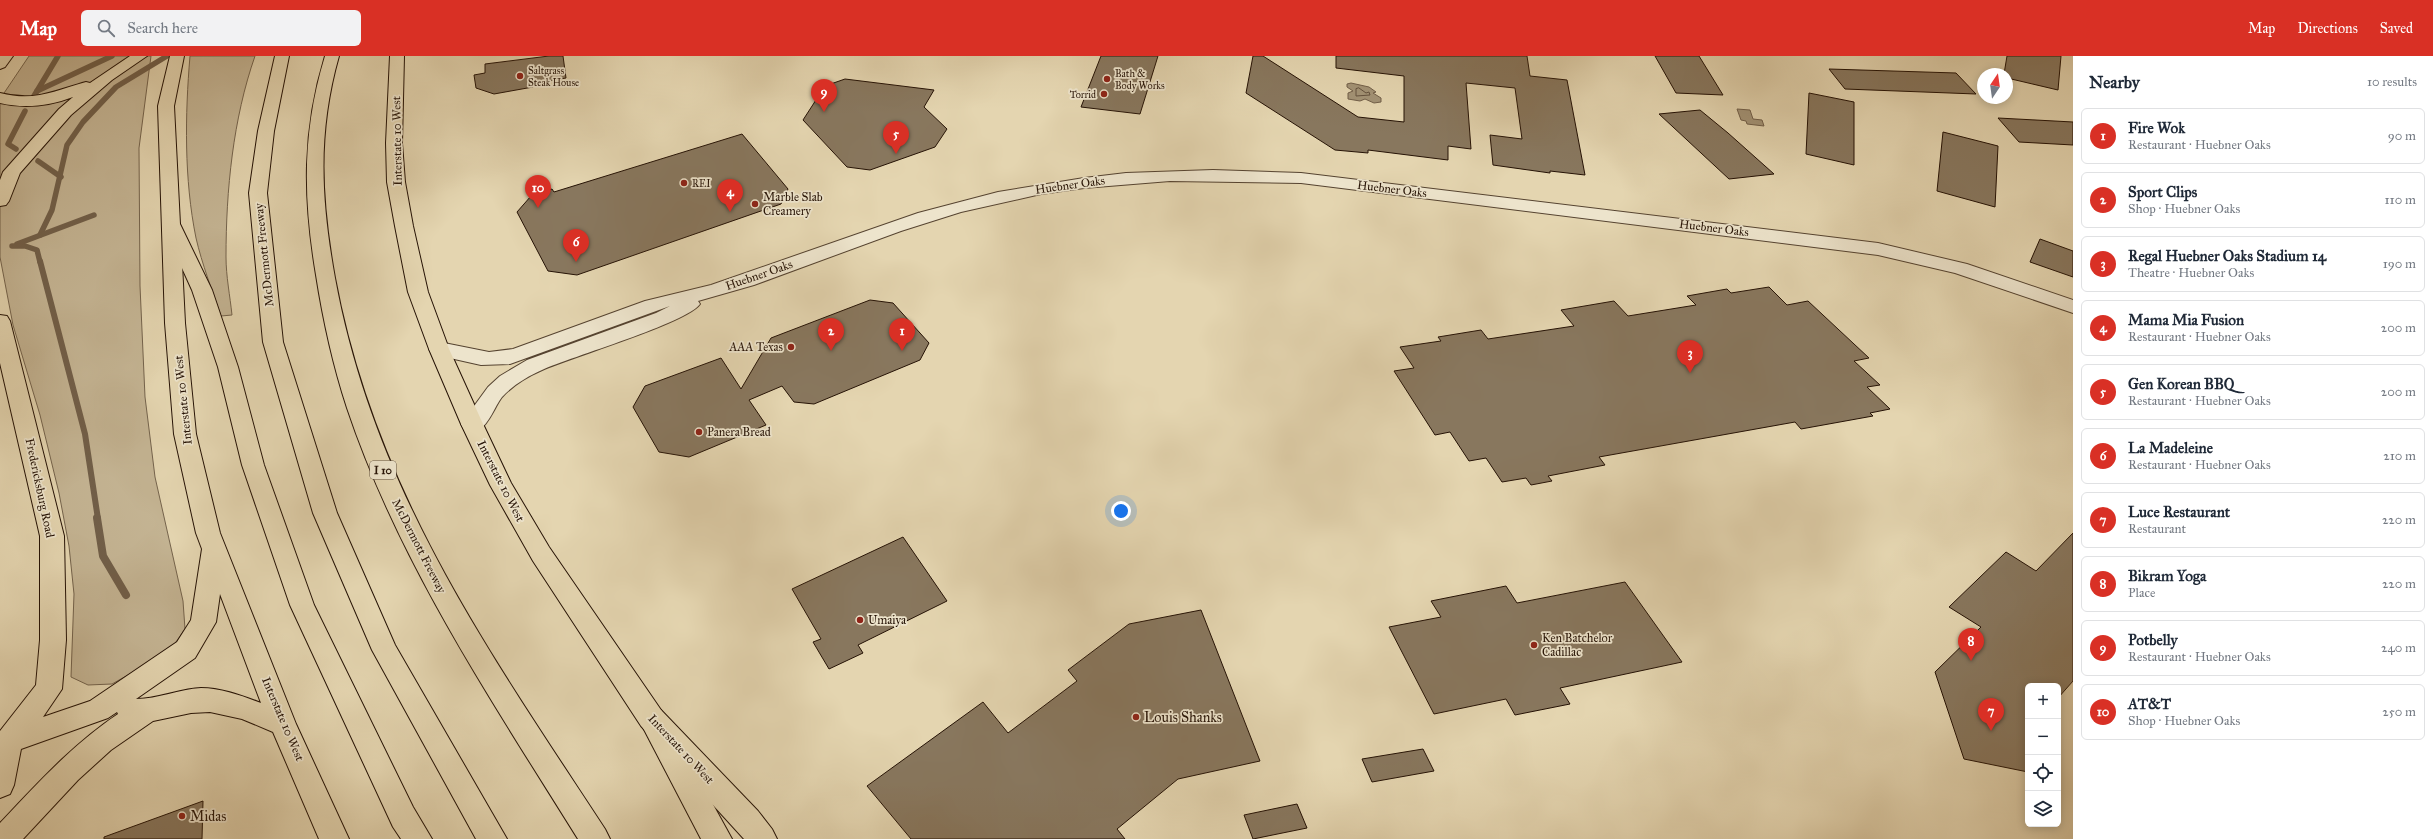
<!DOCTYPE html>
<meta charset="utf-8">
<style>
:root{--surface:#fff;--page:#f2f2f3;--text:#1f2937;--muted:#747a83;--line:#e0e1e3;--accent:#d93025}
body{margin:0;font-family:"IM FELL Great Primer",serif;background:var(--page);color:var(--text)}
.controls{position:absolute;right:12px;bottom:12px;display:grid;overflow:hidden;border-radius:6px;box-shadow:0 2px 10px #0003}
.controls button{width:36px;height:36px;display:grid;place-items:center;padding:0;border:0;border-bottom:1px solid var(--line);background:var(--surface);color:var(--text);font:20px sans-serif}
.compass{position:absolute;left:1977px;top:12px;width:36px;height:36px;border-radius:50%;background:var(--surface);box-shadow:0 2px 10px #0003;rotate:13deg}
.you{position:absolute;left:1121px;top:455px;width:14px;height:14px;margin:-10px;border:3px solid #fff;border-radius:50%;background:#1a73e8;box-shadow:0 0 0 6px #1a73e833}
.badge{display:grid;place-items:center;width:26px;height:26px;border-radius:50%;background:var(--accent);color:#fff;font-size:13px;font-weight:700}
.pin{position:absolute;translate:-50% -33px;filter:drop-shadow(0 1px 2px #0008)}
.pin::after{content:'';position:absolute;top:21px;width:14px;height:12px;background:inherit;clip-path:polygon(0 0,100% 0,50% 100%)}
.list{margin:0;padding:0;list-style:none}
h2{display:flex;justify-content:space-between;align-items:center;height:52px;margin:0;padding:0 16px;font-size:17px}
h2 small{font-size:13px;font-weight:400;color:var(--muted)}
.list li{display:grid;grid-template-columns:26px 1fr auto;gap:12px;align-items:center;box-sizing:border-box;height:56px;margin:0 8px 8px;padding:0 8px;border:1px solid var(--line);border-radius:6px}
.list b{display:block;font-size:15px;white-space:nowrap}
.list p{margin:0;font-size:13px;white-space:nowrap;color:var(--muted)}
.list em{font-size:13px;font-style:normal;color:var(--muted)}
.icon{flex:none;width:22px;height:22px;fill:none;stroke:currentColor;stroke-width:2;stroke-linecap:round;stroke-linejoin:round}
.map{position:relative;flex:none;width:2073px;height:783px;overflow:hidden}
header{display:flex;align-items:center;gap:24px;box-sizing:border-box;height:56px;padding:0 20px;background:var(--accent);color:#fff}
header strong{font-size:19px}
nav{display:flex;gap:22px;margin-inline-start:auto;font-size:14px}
.search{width:280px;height:36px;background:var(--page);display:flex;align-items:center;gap:10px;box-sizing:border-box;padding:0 14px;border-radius:6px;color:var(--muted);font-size:15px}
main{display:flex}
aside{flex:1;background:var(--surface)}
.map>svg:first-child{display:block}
.green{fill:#c4b493;stroke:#74634c}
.water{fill:#a39376;stroke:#715f49}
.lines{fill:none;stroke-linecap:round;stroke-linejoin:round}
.shore{stroke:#64523e;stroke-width:1}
.stream-far2{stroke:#715f49;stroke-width:5.5}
.stream-far1{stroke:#715f49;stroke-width:6}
.stream{stroke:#715f49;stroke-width:8}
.building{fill:#88775e;stroke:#251205}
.minor-casing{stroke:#554330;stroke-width:2}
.major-casing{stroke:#251205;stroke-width:2}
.highway-casing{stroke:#251205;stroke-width:2}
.minor{fill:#ede4cc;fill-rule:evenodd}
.major{fill:#e4d5b0;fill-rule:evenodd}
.highway{fill:#e4d5b0;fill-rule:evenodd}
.poi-dot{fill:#8f2418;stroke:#ede4cc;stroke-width:1.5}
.labels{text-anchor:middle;stroke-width:3.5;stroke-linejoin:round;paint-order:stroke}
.far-poi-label{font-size:10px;fill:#251205;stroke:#ede4cc;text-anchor:start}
.shield{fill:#ede4cc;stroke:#615141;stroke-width:1}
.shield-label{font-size:11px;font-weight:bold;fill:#251205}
.street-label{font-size:12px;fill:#251205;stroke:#ede4cc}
.poi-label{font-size:12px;fill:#251205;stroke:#ede4cc;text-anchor:start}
.near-poi-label{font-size:14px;fill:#251205;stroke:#ede4cc;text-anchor:start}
</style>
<header>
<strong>Map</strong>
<div class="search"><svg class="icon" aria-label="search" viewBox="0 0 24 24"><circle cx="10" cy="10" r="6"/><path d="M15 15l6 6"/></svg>Search here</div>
<nav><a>Map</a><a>Directions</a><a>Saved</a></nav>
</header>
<main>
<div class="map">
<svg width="2073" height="783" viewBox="0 0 2073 783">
<rect width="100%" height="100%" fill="#e4d5b0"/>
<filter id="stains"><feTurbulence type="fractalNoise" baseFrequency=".005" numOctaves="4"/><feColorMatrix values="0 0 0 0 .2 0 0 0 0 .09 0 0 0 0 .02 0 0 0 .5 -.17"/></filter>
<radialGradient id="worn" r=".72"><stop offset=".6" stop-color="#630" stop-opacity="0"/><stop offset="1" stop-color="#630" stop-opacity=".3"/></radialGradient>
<g class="green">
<polygon points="29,0 151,0 139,92 140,230 145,341 155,421 183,545 185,573 169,596 112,628 88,629 71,621 74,538 69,490 59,437 40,359 13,269 0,201 0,43"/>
<path d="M190 0H255C233 63 226 134 226 201 226 220 230 240 232 259L221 260C212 234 202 208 196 182 184 123 185 59 190 0Z"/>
</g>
<g class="water">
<polygon points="1351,27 1369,31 1376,36 1373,37 1381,42 1381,46 1374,47 1365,43 1360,45 1348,43 1348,37 1353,35 1347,31 1347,28"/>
<polygon points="1737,53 1750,54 1753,63 1762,64 1764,70 1747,68 1746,65 1741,64"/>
</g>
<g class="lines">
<polygon class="shore" points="1359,32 1366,37 1369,36 1370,39 1356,40 1356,33"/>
<g class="stream-far2">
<polyline points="37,35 58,0"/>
<polyline points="34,40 37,35 112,0"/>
<polyline points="16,93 8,88 25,55"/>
<polyline points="38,105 61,121"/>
<polyline points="40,179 52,154 67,89 83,66 116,31 167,0"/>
<polyline points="17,188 94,159"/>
<polyline points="12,190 25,190 37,194 40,206"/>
</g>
<polyline class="stream-far1" points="40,205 85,378 98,463"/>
<polyline class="stream" points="97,462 103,500 126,539"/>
</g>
<g class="building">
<polygon points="549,0 563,0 566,22 532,28 533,31 494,38 476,32 474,19 485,17 485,8"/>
<polygon points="1101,0 1158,0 1140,58 1081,51"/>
<polygon points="1253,0 1263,0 1358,61 1404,66 1404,20 1336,12 1336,0 1527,0 1530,20 1567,24 1585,119 1550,115 1550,117 1493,109 1490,79 1522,83 1515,32 1466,27 1471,93 1448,90 1448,104 1368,94 1368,97 1335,94 1246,37"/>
<polygon points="1655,0 1699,0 1723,39 1676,37"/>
<polygon points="2007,0 2061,0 2058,34 2007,22 2007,18 2004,18"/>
<polygon points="1829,13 1956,17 1976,38 1845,33"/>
<polygon points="845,23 934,34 924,51 947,73 935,91 870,114 847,111 803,64 825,30"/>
<polygon points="1809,37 1854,46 1854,109 1806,98"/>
<polygon points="1700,54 1728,77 1774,118 1729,123 1659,58"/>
<polygon points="1998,62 2073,66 2073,89 2019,86"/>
<polygon points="1943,76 1998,90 1995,151 1937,135"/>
<polygon points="742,78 788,133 781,148 577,219 548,215 517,156 531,140 552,133 554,136"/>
<polygon points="2040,183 2073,195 2073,221 2030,206"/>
<polygon points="1769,231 1787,249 1808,245 1869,302 1854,305 1880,329 1867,331 1890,353 1870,357 1873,360 1801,373 1795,366 1599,401 1605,409 1548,420 1552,425 1531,429 1526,422 1502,426 1486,402 1469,405 1450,376 1435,379 1394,315 1414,312 1400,291 1441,285 1438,281 1481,274 1488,283 1574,270 1561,254 1614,245 1628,260 1696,249 1687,240 1727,233 1731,237"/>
<polygon points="870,244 893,247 929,287 920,304 814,348 794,346 782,330 749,344 766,369 689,401 659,396 633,351 645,330 721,302 741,333 771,282"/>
<polygon points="2073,477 2073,625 2058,642 2058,630 2028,630 2028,716 1964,703 1935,616 1981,571 1949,551 2006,496 2036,515"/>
<polygon points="903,481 947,545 858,589 863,597 829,613 813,586 821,583 792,533"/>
<polygon points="1625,526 1682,606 1560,632 1570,648 1515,659 1506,643 1434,658 1389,571 1441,561 1431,545 1506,530 1517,547"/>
<polygon points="1201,554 1260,705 1178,723 1117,773 1125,783 911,783 867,730 983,646 1008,677 1077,625 1068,614 1129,568"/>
<polygon points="1423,693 1434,715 1372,726 1362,703"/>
<polygon points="203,745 202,783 104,783 104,781"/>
<polygon points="1297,748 1307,772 1253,783 1244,759"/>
</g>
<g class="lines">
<g class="minor-casing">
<path id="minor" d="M1213 114 1301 117 1878 187 1967 208 2073 244V257L1955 217 1878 199 1301 127 1170 125 1084 132 1041 138 961 156 901 175 754 229 698 245 700 248C687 267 570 301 542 314 528 320 512 330 502 341 495 350 489 368 479 374 474 377 469 375 464 373L461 368 488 331 500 320 527 304 656 257 670 250 510 308 481 309 432 298 429 293 432 288 439 286 489 296 513 293 645 245 711 229 918 157 998 136 1084 122 1126 117Z"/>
</g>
<g class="major-casing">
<g id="major">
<polygon points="0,0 13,0 5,11 0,13"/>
<path d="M130 0H147L112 24 71 59 20 117 9 145 6 149 0 150V124L3 116 59 53 73 41C49 50 25 53 0 47V37C35 46 53 35 86 26L90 27Z"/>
<path d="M170 0H184L174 50 185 267 196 378 220 477 296 668 349 783H319L273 676 242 663 210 656 191 657 153 665 111 694 78 724 23 783H0V767C37 728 73 688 118 658L117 656 108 662 21 693 14 729 10 738 0 742V675L36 629 40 584V480L0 307V259L7 260 10 265 64 480 66 584 62 633 43 661 90 645 177 586 191 564 202 493 196 477 174 378 165 267 158 50ZM220 538 261 647C242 640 222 632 201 632 179 633 158 643 136 643L195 602 216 566Z"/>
<polygon points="390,0 404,0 402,87 405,126 413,170 428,236 449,293 483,368 511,427 549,491 661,654 758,755 772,773 777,783 744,783 641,670 533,505 490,429 461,368 429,293 408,236 395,170 387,126 386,87"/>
</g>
</g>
<g class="highway-casing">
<g id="highway">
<polygon points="275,0 289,0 274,75 267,137 283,286 337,457 395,589 507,783 476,783 372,594 313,457 263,286 249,137 258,75"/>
<path d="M325 0H339C317 77 321 144 335 222 374 435 489 596 605 773L610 783H578C492 645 399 507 347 352 333 309 323 264 316 219 303 142 302 75 325 0Z"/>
<polygon points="171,163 177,164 180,168 212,234 238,311 264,409 314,549 413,751 432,783 401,783 393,771 290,549 242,409 218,311 192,234 162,168 165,164"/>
<polygon points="651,650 661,654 732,783 701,783 638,662 641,654"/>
</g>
</g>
<use href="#minor" class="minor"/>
<use href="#major" class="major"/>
<use href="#highway" class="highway"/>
</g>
<g class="poi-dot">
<circle cx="520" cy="20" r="4"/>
<circle cx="1107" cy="23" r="4"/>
<circle cx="1104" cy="38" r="4"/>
<circle cx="684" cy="127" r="4"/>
<circle cx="755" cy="148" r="4"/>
<circle cx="791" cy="291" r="4"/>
<circle cx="699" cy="376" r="4"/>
<circle cx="860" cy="564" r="4"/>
<circle cx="1534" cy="589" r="4"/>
<circle cx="1136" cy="661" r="4"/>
<circle cx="182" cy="760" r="4"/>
</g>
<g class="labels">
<g class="far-poi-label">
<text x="528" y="18">Saltgrass<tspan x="528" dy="12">Steak House</tspan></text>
<text x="1115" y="21">Bath &amp;<tspan x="1115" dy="12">Body Works</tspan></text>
<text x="1096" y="42" text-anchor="end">Torrid</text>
<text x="692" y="131">REI</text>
</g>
<rect class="shield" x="370" y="405" width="26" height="18" rx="3"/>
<g class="shield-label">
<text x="383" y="418">I 10</text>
</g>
<g class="street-label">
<text transform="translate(397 85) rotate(-91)" y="4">Interstate 10 West</text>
<text transform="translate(1070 129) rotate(-8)" y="4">Huebner Oaks</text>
<text transform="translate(1392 133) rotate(7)" y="4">Huebner Oaks</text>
<text transform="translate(1714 172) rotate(7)" y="4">Huebner Oaks</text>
<text transform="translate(264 199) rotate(-96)" y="4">McDermott Freeway</text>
<text transform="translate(759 219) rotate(-19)" y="4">Huebner Oaks</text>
<text transform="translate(183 344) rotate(-96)" y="4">Interstate 10 West</text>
<text transform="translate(501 425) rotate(63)" y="4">Interstate 10 West</text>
<text transform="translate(40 432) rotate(78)" y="4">Fredericksburg Road</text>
<text transform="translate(419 490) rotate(63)" y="4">McDermott Freeway</text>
<text transform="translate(283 663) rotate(67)" y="4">Interstate 10 West</text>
<text transform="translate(681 693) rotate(47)" y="4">Interstate 10 West</text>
</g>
<g class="poi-label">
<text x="763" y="145">Marble Slab<tspan x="763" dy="14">Creamery</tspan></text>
<text x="783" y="295" text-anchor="end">AAA Texas</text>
<text x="707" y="380">Panera Bread</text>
<text x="868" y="568">Umaiya</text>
<text x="1542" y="586">Ken Batchelor<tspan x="1542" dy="14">Cadillac</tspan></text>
</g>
<g class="near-poi-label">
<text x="1144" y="666">Louis Shanks</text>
<text x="190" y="765">Midas</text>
</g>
</g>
<rect width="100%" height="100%" filter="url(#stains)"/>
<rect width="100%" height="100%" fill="url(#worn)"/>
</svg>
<div class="controls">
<button>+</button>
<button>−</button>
<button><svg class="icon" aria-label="locate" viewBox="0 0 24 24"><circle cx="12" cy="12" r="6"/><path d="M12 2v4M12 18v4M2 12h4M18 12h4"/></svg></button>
<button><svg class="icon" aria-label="layers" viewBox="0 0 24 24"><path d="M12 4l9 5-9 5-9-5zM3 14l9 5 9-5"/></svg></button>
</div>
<svg class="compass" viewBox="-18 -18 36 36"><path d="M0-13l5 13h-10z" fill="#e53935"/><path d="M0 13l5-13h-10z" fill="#747a83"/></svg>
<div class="you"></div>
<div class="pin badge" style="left:902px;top:295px">1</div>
<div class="pin badge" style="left:831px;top:295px">2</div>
<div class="pin badge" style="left:1690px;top:317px">3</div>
<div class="pin badge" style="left:730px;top:156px">4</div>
<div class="pin badge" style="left:896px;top:98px">5</div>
<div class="pin badge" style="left:576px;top:206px">6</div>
<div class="pin badge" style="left:1991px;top:675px">7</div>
<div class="pin badge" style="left:1971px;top:605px">8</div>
<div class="pin badge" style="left:824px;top:56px">9</div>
<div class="pin badge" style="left:538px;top:152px">10</div>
</div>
<aside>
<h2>Nearby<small>10 results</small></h2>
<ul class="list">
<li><span class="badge">1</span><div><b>Fire Wok</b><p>Restaurant · Huebner Oaks</p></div><em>90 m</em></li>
<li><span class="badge">2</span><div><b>Sport Clips</b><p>Shop · Huebner Oaks</p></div><em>110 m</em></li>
<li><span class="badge">3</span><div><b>Regal Huebner Oaks Stadium 14</b><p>Theatre · Huebner Oaks</p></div><em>190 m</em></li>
<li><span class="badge">4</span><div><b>Mama Mia Fusion</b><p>Restaurant · Huebner Oaks</p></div><em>200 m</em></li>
<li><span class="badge">5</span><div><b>Gen Korean BBQ</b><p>Restaurant · Huebner Oaks</p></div><em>200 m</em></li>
<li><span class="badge">6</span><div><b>La Madeleine</b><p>Restaurant · Huebner Oaks</p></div><em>210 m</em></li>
<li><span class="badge">7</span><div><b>Luce Restaurant</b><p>Restaurant</p></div><em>220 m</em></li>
<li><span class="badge">8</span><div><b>Bikram Yoga</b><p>Place</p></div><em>220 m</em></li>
<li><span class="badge">9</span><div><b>Potbelly</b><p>Restaurant · Huebner Oaks</p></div><em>240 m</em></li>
<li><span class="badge">10</span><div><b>AT&amp;T</b><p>Shop · Huebner Oaks</p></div><em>250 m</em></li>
</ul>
</aside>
</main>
